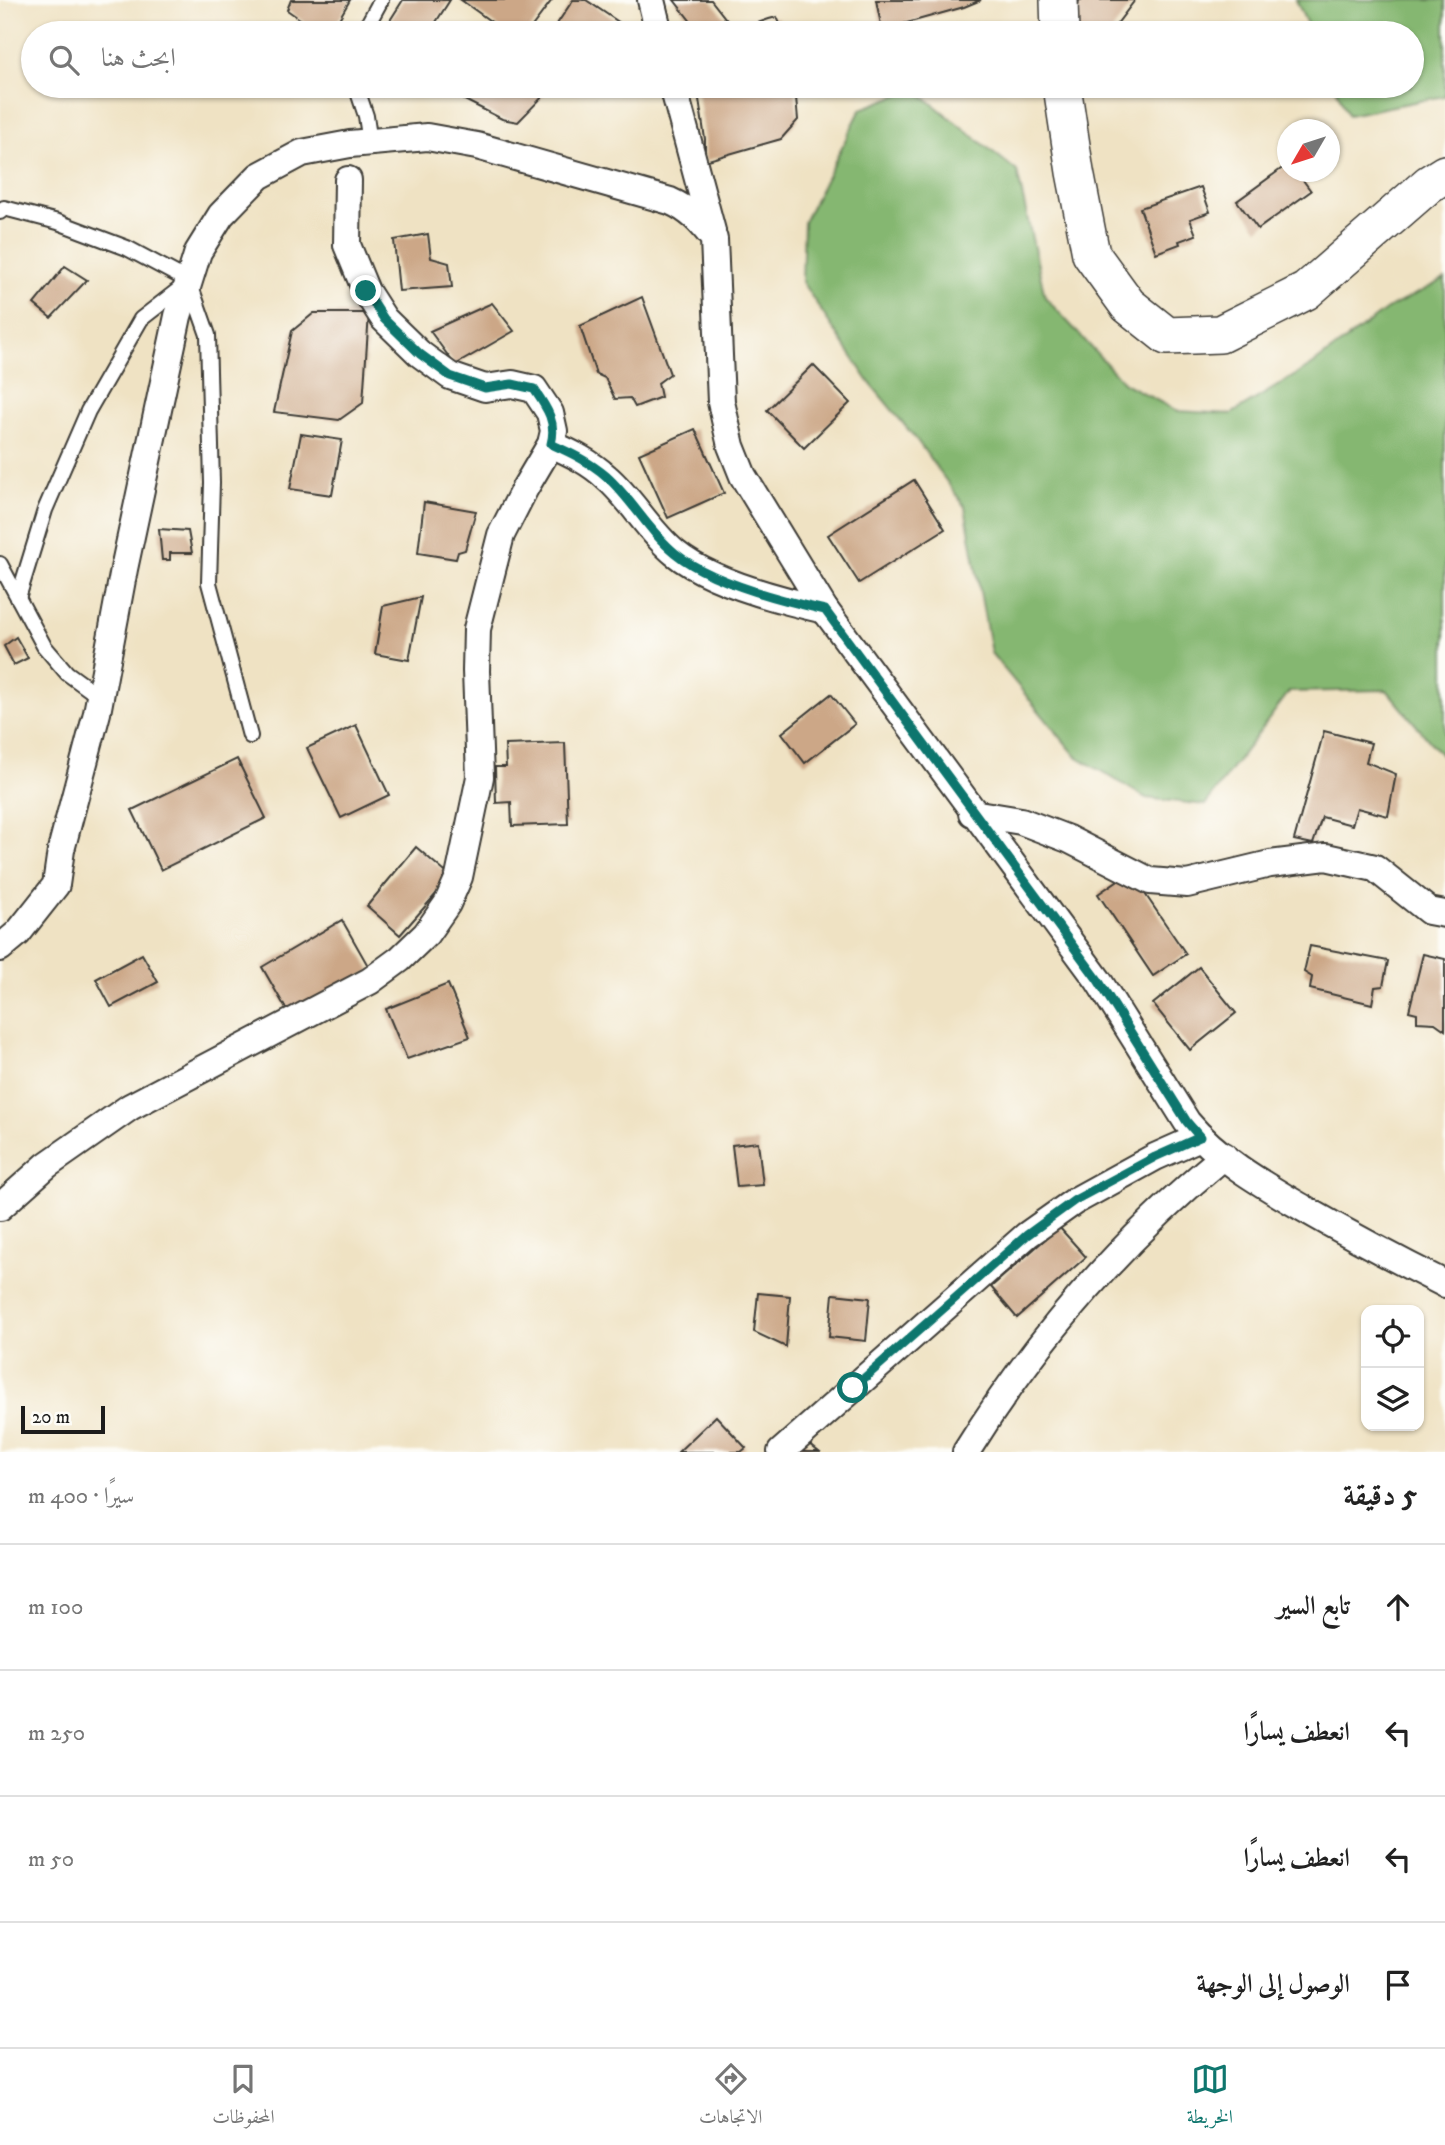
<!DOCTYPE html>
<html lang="ar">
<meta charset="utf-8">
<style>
:root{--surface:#fff;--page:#f6f6f6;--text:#222;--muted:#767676;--line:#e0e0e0;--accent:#0f766e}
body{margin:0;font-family:"IM FELL DW Pica",Amiri,serif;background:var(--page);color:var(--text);direction:rtl}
.controls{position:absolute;right:21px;bottom:21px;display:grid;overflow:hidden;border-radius:14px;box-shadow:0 2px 5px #0004}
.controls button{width:63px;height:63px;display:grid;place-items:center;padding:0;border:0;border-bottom:2px solid var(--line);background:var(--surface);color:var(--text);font:35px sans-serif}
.compass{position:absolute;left:1277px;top:119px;width:63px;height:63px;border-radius:50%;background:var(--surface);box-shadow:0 2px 5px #0004;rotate:231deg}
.scale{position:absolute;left:21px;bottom:18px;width:84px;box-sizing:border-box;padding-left:7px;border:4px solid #1c1c1c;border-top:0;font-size:19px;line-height:24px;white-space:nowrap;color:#1c1c1c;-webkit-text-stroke:5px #fdfcf7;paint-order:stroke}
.stop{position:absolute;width:21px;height:21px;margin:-16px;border:5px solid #0f766e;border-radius:50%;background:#fff}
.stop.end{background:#0f766e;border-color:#fff;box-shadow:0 2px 7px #0008}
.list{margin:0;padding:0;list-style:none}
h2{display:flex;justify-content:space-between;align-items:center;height:91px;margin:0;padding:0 28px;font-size:30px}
h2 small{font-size:23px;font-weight:400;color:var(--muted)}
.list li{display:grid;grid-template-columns:46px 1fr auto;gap:21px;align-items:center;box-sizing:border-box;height:126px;padding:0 28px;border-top:2px solid var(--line)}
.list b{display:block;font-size:26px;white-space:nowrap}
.list em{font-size:23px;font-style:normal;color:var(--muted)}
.icon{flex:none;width:38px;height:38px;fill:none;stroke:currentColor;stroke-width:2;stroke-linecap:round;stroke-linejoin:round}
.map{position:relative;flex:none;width:1445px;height:1452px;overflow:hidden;direction:ltr}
.search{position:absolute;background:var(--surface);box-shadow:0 2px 5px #0004;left:21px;right:21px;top:21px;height:77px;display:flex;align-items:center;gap:18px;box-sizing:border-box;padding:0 24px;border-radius:38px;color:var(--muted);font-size:26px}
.sheet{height:595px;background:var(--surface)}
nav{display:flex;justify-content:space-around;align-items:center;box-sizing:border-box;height:98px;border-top:2px solid var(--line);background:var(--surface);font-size:19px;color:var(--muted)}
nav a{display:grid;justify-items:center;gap:4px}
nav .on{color:var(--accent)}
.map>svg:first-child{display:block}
.forest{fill:#85b771;stroke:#506a46;stroke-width:2}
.building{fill:#cca787}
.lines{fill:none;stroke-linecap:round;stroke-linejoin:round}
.service-casing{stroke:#3c3a35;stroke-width:18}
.minor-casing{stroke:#3c3a35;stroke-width:30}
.secondary-casing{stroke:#3c3a35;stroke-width:40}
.service{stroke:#fff;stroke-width:14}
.minor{stroke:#fff;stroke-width:26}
.secondary{stroke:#fff;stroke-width:37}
.route{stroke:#0f766e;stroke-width:9}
</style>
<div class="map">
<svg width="1445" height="1452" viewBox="0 0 1445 1452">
<rect width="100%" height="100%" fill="#fdfcf7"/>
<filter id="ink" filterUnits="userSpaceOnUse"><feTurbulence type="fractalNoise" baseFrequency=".0143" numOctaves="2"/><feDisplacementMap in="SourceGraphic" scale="14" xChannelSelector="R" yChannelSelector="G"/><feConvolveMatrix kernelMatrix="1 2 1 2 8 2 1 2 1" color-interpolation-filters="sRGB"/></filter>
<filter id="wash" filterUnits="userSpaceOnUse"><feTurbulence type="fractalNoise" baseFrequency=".00686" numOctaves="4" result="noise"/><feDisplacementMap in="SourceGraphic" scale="28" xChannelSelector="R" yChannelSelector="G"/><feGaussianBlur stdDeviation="1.57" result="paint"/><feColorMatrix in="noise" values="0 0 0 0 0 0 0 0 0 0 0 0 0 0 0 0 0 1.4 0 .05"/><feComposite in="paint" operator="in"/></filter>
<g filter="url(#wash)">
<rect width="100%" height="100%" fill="#efe2c3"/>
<g class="forest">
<polygon points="1296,0 1445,0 1445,96 1348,115 1335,86 1412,86 1412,33 1311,33"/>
<polygon points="914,89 1017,171 1045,297 1124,383 1177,411 1231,414 1312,365 1387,309 1445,279 1445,760 1387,690 1289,692 1205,805 1146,798 1076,756 991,653 965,507 916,439 869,382 802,282 804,222 861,109"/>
</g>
<g id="blocks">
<g class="building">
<polygon points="291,0 350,0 339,19 317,31 287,10"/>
<polygon points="403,0 450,0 429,33 382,33"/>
<polygon points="461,0 552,0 527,33 507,33"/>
<polygon points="573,0 586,0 620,23 613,33 551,33"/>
<polygon points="674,0 711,0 729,23 710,33 700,33"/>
<polygon points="876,0 981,0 964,7 882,30"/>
<polygon points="1079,0 1135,0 1110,33 1074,33"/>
<polygon points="777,17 784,33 729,33 769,19"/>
<polygon points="437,86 553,86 518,122 502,119"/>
<polygon points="697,86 795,86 798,120 781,139 705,161 705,139"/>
<polygon points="1288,164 1288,172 1297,172 1311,191 1258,229 1237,201"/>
<polygon points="1201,187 1210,212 1190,219 1196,235 1179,241 1180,244 1156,253 1140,208"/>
<polygon points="428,234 431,258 449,263 452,287 399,291 394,240"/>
<polygon points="65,266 87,280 51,318 34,304"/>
<polygon points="642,297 670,374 658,383 661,397 635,407 630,398 615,399 605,378 596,374 580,326"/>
<polygon points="492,303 514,331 455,365 430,331"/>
<polygon points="314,313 369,313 363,403 339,420 274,412 292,331"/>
<polygon points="813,365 850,403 804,448 767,410"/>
<polygon points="695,429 724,493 668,518 639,454"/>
<polygon points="301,434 342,440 332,495 290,489"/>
<polygon points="914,480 945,529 859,583 828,535"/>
<polygon points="424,502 476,511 465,550 458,552 456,559 418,553"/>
<polygon points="159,529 188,531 192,553 170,553 170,560 162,560"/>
<polygon points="421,597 409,660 375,654 383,606"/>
<polygon points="16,637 28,658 14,665 4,646"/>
<polygon points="831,694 855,724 805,763 782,733"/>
<polygon points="356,725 389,795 341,818 307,748"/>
<polygon points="1324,731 1371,743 1366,762 1396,774 1388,816 1357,808 1352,825 1322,817 1313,844 1294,840"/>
<polygon points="565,743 568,824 512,826 511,802 496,803 495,767 506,767 505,745"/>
<polygon points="237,759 266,818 161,870 132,810"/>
<polygon points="416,847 451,877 400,935 367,906"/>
<polygon points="1130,872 1186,954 1153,976 1098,894"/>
<polygon points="342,920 371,971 290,1016 262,967"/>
<polygon points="1310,946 1388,961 1383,986 1375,987 1372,1004 1310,989 1312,977 1304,972"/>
<polygon points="142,954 158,982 111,1007 96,979"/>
<polygon points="1423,954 1445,959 1445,1030 1435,1023 1417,1022 1417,1013 1409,1011"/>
<polygon points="1199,967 1236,1013 1190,1050 1153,1004"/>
<polygon points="448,984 470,1037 407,1059 386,1009"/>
<polygon points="758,1142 763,1185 737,1187 732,1145"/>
<polygon points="1059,1227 1086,1257 1017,1318 991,1287"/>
<polygon points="758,1293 790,1296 786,1347 754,1332"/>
<polygon points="833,1294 870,1298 866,1341 829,1337"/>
<polygon points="716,1416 746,1448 741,1452 678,1452"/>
<polygon points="804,1440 819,1452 795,1452"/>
</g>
</g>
</g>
<g filter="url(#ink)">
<use href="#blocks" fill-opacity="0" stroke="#3c3a35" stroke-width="2"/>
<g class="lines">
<g class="service-casing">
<g id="service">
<polyline points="363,33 381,0"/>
<polyline points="356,86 366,116 370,143"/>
<polyline points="0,212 4,208 58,222 127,248 189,281 208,335 212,483 209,583 250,736"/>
<polyline points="0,564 44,646 67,673 100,697"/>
<polyline points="18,598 45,510 88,411 141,319 186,284"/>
</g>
</g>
<g class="minor-casing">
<g id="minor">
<polyline points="651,0 659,33"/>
<polyline points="673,86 712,231"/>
<path d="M551 444C571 453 590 462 606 477 632 499 648 531 675 553 710 582 780 600 825 610"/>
<polyline points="972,813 1021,821 1068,839 1150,881 1187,884 1270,864 1326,857 1375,868 1429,911 1445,914"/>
<path d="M0 948 18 933 56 885 61 850 97 713 124 569 178 316 198 252 221 215 259 176 302 153 350 144 427 137 477 146 670 201C690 210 701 222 714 239L721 402 731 446 743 476 825 610 1098 980 1187 1122C1218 1159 1262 1184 1303 1208 1350 1235 1397 1260 1445 1284"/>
<polyline points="0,1207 47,1165 130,1107 370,981 400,959 426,934 447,904 459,877 480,777 476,671 477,629 501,535 525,488 551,444 554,431 550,413 534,389 512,384 485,388 450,376 420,354 384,319 366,291 347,245 348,180"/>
<polyline points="781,1452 1027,1235 1075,1201 1155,1157 1200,1137"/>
<path d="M966 1452C1036 1339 1122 1240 1224 1156"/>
</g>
</g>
<g class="secondary-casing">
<g id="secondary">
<polyline points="1059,0 1060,33"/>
<polyline points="1062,86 1075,172 1091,254 1128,305 1167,336 1220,334 1306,291 1429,184 1445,174"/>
</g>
</g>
<use href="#service" class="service"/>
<use href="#minor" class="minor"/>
<use href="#secondary" class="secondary"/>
</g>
</g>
<g class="lines" filter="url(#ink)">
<path class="route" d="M366 291 384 319 420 354 450 376 485 388 512 384 534 389C547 408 557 422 551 444 571 453 590 462 606 476 632 499 648 531 675 553 710 582 780 600 825 610L1098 980 1187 1122 1200 1137 1155 1157 1075 1200 1027 1235 853 1388"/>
</g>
</svg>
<div class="controls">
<button><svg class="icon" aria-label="locate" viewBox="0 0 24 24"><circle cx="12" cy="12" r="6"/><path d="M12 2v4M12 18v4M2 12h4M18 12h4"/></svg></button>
<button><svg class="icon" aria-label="layers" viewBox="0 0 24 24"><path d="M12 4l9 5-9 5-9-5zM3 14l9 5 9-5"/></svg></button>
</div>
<svg class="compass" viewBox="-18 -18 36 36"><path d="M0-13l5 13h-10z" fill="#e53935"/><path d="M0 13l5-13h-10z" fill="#767676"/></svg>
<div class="scale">20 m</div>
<div class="stop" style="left:853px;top:1388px"></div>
<div class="stop end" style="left:366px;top:291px"></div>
<div class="search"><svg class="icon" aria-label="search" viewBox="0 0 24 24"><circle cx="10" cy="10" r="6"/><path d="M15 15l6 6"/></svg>ابحث هنا</div>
</div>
<section class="sheet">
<h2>5 دقيقة<small>سيرًا · 400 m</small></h2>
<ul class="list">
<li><svg class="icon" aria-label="ahead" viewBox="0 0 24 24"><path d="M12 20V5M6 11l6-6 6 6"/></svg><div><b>تابع السير</b></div><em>100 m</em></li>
<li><svg class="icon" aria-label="left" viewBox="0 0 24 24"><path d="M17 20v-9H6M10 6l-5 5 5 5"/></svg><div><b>انعطف يسارًا</b></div><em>250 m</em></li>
<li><svg class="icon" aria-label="left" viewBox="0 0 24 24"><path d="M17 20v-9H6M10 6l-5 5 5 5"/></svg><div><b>انعطف يسارًا</b></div><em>50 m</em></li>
<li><svg class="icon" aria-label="arrive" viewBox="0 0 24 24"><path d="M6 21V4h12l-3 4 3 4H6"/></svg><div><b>الوصول إلى الوجهة</b></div></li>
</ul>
</section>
<nav>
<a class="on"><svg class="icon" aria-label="map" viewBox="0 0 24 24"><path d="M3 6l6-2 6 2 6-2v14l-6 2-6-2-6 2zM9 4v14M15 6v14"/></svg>الخريطة</a>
<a><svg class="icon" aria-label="directions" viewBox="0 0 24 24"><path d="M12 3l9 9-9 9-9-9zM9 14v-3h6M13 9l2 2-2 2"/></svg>الاتجاهات</a>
<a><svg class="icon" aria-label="saved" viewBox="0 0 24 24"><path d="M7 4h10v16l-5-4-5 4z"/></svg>المحفوظات</a>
</nav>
